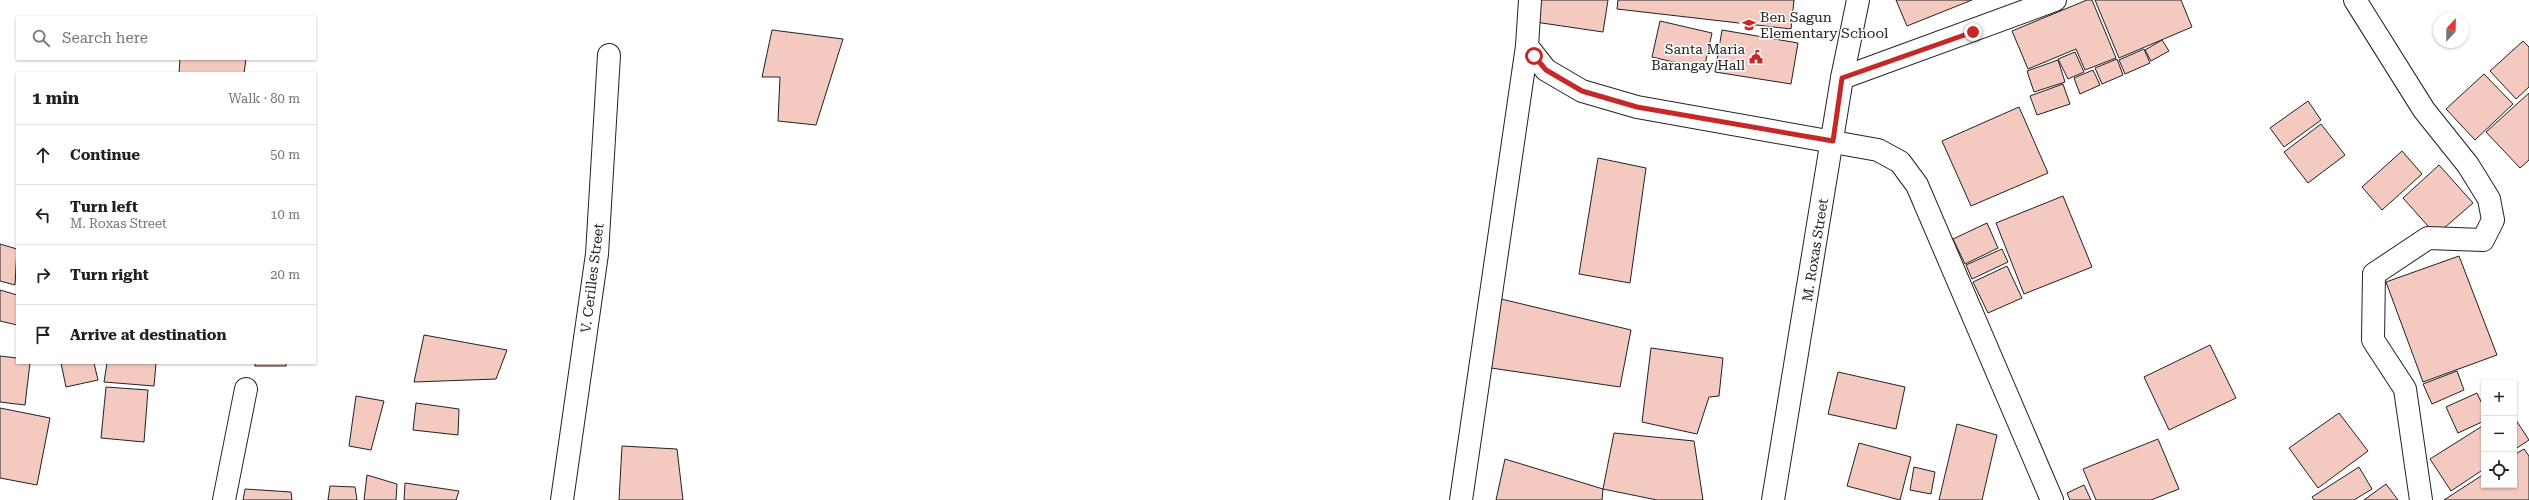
<!DOCTYPE html>
<meta charset="utf-8">
<style>
:root{--surface:#fff;--page:#f2f2f2;--text:#202124;--muted:#757577;--line:#e0e0e0}
body{margin:0;font-family:"Roboto Serif",serif;background:var(--page);color:var(--text)}
.controls{position:absolute;right:12px;bottom:12px;display:grid;overflow:hidden;border-radius:0px;box-shadow:0 1px 3px #0004}
.controls button{width:36px;height:36px;display:grid;place-items:center;padding:0;border:0;border-bottom:1px solid var(--line);background:var(--surface);color:var(--text);font:20px sans-serif}
.compass{position:absolute;left:2433px;top:12px;width:36px;height:36px;border-radius:50%;background:var(--surface);box-shadow:0 1px 3px #0004;rotate:22deg}
.stop{position:absolute;width:12px;height:12px;margin:-9px;border:3px solid #c62828;border-radius:50%;background:#fff}
.stop.end{background:#c62828;border-color:#fff;box-shadow:0 1px 4px #0008}
.list{margin:0;padding:0;list-style:none}
h2{display:flex;justify-content:space-between;align-items:center;height:52px;margin:0;padding:0 16px;font-size:17px}
h2 small{font-size:13px;font-weight:400;color:var(--muted)}
.list li{display:grid;grid-template-columns:26px 1fr auto;gap:12px;align-items:center;box-sizing:border-box;height:60px;padding:0 16px;border-top:1px solid var(--line)}
.list b{display:block;font-size:15px;white-space:nowrap}
.list p{margin:0;font-size:13px;white-space:nowrap;color:var(--muted)}
.list em{font-size:13px;font-style:normal;color:var(--muted)}
.icon{flex:none;width:22px;height:22px;fill:none;stroke:currentColor;stroke-width:2;stroke-linecap:round;stroke-linejoin:round}
.map{position:relative;flex:none;width:2529px;height:500px;overflow:hidden}
.search{position:absolute;background:var(--surface);box-shadow:0 1px 3px #0004;left:16px;top:16px;width:300px;height:44px;display:flex;align-items:center;gap:10px;box-sizing:border-box;padding:0 14px;border-radius:0px;color:var(--muted);font-size:15px}
.panel{position:absolute;background:var(--surface);box-shadow:0 1px 3px #0004;left:16px;top:72px;width:300px;height:292px;border-radius:0px}
.map>svg:first-child{display:block}
.building{fill:#f3c9c0;stroke:#222}
.lines{fill:none;stroke-linecap:round;stroke-linejoin:round}
.minor-casing{stroke:#222;stroke-width:24}
.minor{stroke:#fff;stroke-width:22}
.route{stroke:#c62828;stroke-width:5}
.labels{text-anchor:middle;stroke-width:3;stroke-linejoin:round;paint-order:stroke}
.poi-label{font-size:14px;fill:#222;stroke:#fff;text-anchor:start}
.street-label{font-size:14px;fill:#222;stroke:#fff}
</style>
<div class="map">
<svg width="2529" height="500" viewBox="0 0 2529 500">
<rect width="100%" height="100%" fill="#fff"/>
<g class="building">
<polygon points="1538,0 1608,0 1603,32 1535,22"/>
<polygon points="1618,0 1794,0 1791,29 1617,9"/>
<polygon points="1896,0 1972,0 1907,26"/>
<polygon points="2087,0 2092,0 2116,58 2085,70 2076,49 2028,69 2012,31"/>
<polygon points="2095,0 2181,0 2192,27 2119,58"/>
<polygon points="1660,21 1712,33 1704,69 1652,57"/>
<polygon points="772,30 843,39 816,125 778,121 780,77 762,77"/>
<polygon points="1722,30 1798,43 1791,84 1715,72"/>
<polygon points="2162,40 2169,51 2151,61 2145,50"/>
<polygon points="2523,41 2529,47 2529,87 2516,99 2490,71"/>
<polygon points="2144,49 2150,63 2125,74 2119,60"/>
<polygon points="2075,52 2084,72 2068,79 2058,59"/>
<polygon points="180,59 246,59 244,73 179,73"/>
<polygon points="2117,59 2123,75 2102,84 2095,68"/>
<polygon points="2058,60 2065,82 2034,92 2027,71"/>
<polygon points="2093,70 2100,85 2080,94 2074,78"/>
<polygon points="2484,74 2513,104 2475,140 2446,109"/>
<polygon points="2063,84 2070,104 2037,115 2030,96"/>
<polygon points="2529,93 2529,160 2520,168 2486,132"/>
<polygon points="2308,101 2321,120 2284,147 2270,128"/>
<polygon points="2019,107 2048,173 1971,206 1942,141"/>
<polygon points="2321,124 2345,155 2308,183 2284,152"/>
<polygon points="2402,151 2422,174 2382,210 2362,187"/>
<polygon points="1598,158 1646,168 1630,283 1579,274"/>
<polygon points="2439,165 2473,203 2436,235 2403,198"/>
<polygon points="2063,196 2092,267 2024,294 1996,223"/>
<polygon points="1987,223 1998,248 1965,264 1953,239"/>
<polygon points="0,244 17,249 15,285 0,281"/>
<polygon points="2002,249 2008,262 1972,279 1966,265"/>
<polygon points="2459,256 2497,355 2423,382 2386,282"/>
<polygon points="2007,266 2022,298 1988,313 1973,282"/>
<polygon points="0,290 17,295 17,325 0,321"/>
<polygon points="1501,299 1631,330 1620,387 1491,368"/>
<polygon points="424,335 507,350 496,379 414,382"/>
<polygon points="2210,345 2236,398 2169,430 2144,377"/>
<polygon points="1651,348 1723,358 1719,396 1709,397 1697,434 1642,422"/>
<polygon points="0,356 17,358 17,363 30,363 25,405 0,402"/>
<polygon points="61,363 94,363 98,380 66,387"/>
<polygon points="107,363 156,363 154,386 104,382"/>
<rect x="255" y="363" width="31" height="3"/>
<polygon points="2457,371 2464,390 2432,404 2423,384"/>
<polygon points="1838,372 1905,387 1896,429 1828,414"/>
<polygon points="106,387 148,390 144,442 101,438"/>
<polygon points="2477,393 2484,408 2484,421 2458,433 2446,407"/>
<polygon points="356,396 384,401 371,450 349,446"/>
<polygon points="416,403 459,409 458,435 413,430"/>
<polygon points="0,408 50,418 37,485 0,478"/>
<polygon points="2339,413 2368,451 2318,488 2289,448"/>
<polygon points="2514,417 2529,440 2514,450"/>
<polygon points="1957,424 1997,435 1982,500 1939,500"/>
<polygon points="2484,425 2484,469 2451,491 2430,459"/>
<polygon points="1614,433 1694,441 1703,500 1657,500 1603,489"/>
<polygon points="2158,439 2179,489 2151,500 2096,500 2083,469"/>
<polygon points="1859,443 1911,457 1900,500 1847,486"/>
<polygon points="622,446 677,449 683,500 619,500"/>
<polygon points="2524,449 2529,456 2529,500 2444,500 2484,474 2484,485 2514,485 2514,455"/>
<polygon points="1505,459 1603,489 1602,500 1496,500"/>
<polygon points="1914,467 1935,472 1931,494 1910,490"/>
<polygon points="2359,467 2372,489 2354,500 2314,500 2312,497"/>
<polygon points="367,475 397,484 396,500 364,500"/>
<polygon points="405,483 459,491 456,500 404,500"/>
<polygon points="2386,484 2398,500 2364,500"/>
<polygon points="2084,485 2091,500 2070,500 2067,493"/>
<polygon points="330,486 355,487 357,500 328,500"/>
<polygon points="245,489 291,492 292,500 243,500"/>
</g>
<g class="lines">
<g class="minor-casing">
<g id="minor">
<polyline points="1530,0 1527,46 1546,70 1582,91 1637,107 1878,150 1900,162 1917,185 2052,500"/>
<polyline points="2355,0 2424,110 2468,165 2489,199 2493,220 2483,240 2428,238 2374,274 2373,340 2405,389 2421,500"/>
<polyline points="1842,78 2055,0"/>
<polyline points="224,500 246,389"/>
<polyline points="562,500 597,254 609,55"/>
<polyline points="1461,500 1527,46"/>
<polyline points="1773,500 1842,78 1858,0"/>
</g>
</g>
<use href="#minor" class="minor"/>
</g>
<g class="lines">
<polyline class="route" points="1534,56 1546,70 1582,91 1637,107 1833,141 1842,78 1973,32"/>
</g>
<defs>
<g id="school-bare" transform="scale(1.08)"><path d="M0-5L7-2L0 1L-7-2ZM-4 1L0 2.5L4 1V4Q0 6-4 4Z" fill="#c62828" stroke="#fff" stroke-width="2.5" paint-order="stroke"/></g>
<g id="civic-bare" transform="scale(1.08)"><path d="M-.6-6.5H3V-4.5H.6V-3L4-1V1h2V6H-6V1h2V-1L-.6-3ZM-1.2 2.5V6h2.4V2.5Z" fill="#c62828" stroke="#fff" stroke-width="2.5" paint-order="stroke"/></g>
</defs>
<g fill-rule="evenodd">
<use href="#school-bare" x="1749" y="25"/>
<use href="#civic-bare" x="1756" y="57"/>
</g>
<g class="labels">
<g class="poi-label">
<text x="1760" y="22">Ben Sagun<tspan x="1760" dy="16">Elementary School</tspan></text>
<text x="1745" y="54" text-anchor="end">Santa Maria<tspan x="1745" dy="16">Barangay Hall</tspan></text>
</g>
<g class="street-label">
<text transform="translate(1815 250) rotate(-81)" y="5">M. Roxas Street</text>
<text transform="translate(592 278) rotate(-83)" y="5">V. Cerilles Street</text>
</g>
</g>
</svg>
<div class="controls">
<button>+</button>
<button>−</button>
<button><svg class="icon" aria-label="locate" viewBox="0 0 24 24"><circle cx="12" cy="12" r="6"/><path d="M12 2v4M12 18v4M2 12h4M18 12h4"/></svg></button>
</div>
<svg class="compass" viewBox="-18 -18 36 36"><path d="M0-13l5 13h-10z" fill="#e53935"/><path d="M0 13l5-13h-10z" fill="#757577"/></svg>
<div class="stop" style="left:1534px;top:56px"></div>
<div class="stop end" style="left:1973px;top:32px"></div>
<div class="search"><svg class="icon" aria-label="search" viewBox="0 0 24 24"><circle cx="10" cy="10" r="6"/><path d="M15 15l6 6"/></svg>Search here</div>
<section class="panel">
<h2>1 min<small>Walk · 80 m</small></h2>
<ul class="list">
<li><svg class="icon" aria-label="ahead" viewBox="0 0 24 24"><path d="M12 20V5M6 11l6-6 6 6"/></svg><div><b>Continue</b></div><em>50 m</em></li>
<li><svg class="icon" aria-label="left" viewBox="0 0 24 24"><path d="M17 20v-9H6M10 6l-5 5 5 5"/></svg><div><b>Turn left</b><p>M. Roxas Street</p></div><em>10 m</em></li>
<li><svg class="icon" aria-label="right" viewBox="0 0 24 24"><path d="M7 20v-9h11M14 6l5 5-5 5"/></svg><div><b>Turn right</b></div><em>20 m</em></li>
<li><svg class="icon" aria-label="arrive" viewBox="0 0 24 24"><path d="M6 21V4h12l-3 4 3 4H6"/></svg><div><b>Arrive at destination</b></div></li>
</ul>
</section>
</div>
